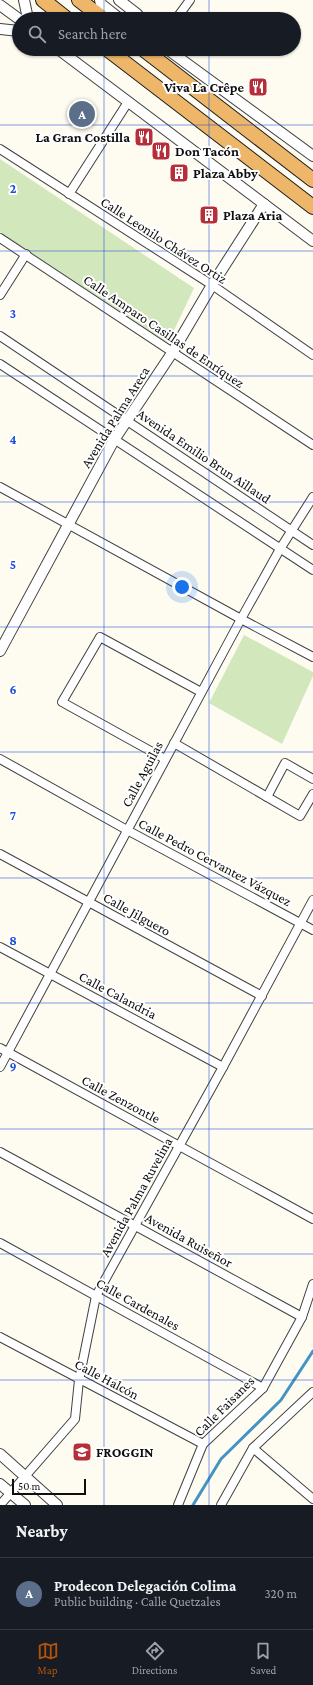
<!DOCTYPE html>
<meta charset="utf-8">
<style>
:root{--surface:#171b24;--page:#20242c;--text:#f1f3f6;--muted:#9ea1a6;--line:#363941;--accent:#b45309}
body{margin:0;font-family:"Crimson Pro",serif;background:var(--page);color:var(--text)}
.scale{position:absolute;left:12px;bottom:10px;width:74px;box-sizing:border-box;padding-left:4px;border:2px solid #0e0e0e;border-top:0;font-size:11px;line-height:14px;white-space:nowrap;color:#0e0e0e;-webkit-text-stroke:3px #fff;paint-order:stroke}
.you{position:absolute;left:182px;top:587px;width:14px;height:14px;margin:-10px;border:3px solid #fff;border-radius:50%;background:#1a73e8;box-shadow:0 0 0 6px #1a73e833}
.badge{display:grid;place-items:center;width:26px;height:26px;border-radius:50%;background:var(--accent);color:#fff;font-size:13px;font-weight:700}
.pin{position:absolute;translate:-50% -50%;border:2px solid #fff;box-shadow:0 1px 4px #0006}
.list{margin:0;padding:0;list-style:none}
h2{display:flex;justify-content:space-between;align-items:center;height:52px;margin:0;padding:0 16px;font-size:17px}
h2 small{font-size:13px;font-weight:400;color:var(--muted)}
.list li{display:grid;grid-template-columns:26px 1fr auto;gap:12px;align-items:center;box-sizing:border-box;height:72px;padding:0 16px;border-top:1px solid var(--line)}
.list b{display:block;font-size:15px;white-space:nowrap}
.list p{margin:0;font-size:13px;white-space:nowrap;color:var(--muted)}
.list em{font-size:13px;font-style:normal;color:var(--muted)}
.icon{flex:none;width:22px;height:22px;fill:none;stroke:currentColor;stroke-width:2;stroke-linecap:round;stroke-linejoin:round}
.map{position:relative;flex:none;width:313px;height:1505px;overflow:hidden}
.search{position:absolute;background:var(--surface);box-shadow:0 1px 3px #0004;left:12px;right:12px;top:12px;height:44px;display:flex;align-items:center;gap:10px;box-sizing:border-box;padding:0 14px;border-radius:22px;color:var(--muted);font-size:15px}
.sheet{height:124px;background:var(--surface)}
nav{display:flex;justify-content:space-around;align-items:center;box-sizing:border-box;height:56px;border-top:1px solid var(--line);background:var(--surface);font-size:11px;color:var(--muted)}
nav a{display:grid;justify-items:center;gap:2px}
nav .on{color:var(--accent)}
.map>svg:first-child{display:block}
.green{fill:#d3e7bc}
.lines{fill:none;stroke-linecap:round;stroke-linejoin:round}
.stream{stroke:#4394c5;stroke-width:3}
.minor-casing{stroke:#414141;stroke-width:10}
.tertiary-casing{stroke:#414141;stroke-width:12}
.trunk-casing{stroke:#1f1f1f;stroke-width:16}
.minor{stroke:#fff;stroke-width:8}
.tertiary{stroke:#fff;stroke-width:10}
.trunk{stroke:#eeb668;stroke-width:14}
.grid{fill:none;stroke:#1d4ed8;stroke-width:1;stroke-opacity:0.55}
.labels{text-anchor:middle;stroke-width:4;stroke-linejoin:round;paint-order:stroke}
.poi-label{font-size:14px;font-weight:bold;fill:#0e0e0e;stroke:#fff;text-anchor:start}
.street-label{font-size:14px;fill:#0e0e0e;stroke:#fff}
.grid-label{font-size:13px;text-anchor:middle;font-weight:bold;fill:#1d4ed8;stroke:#fff;stroke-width:4;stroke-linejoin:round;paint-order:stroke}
</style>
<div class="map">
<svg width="313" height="1505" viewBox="0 0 313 1505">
<rect width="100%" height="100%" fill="#fefbf0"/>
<g class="green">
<polygon points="0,159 194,288 168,343 0,232"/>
<polygon points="244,635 313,672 313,676 282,744 209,703"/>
</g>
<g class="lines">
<polyline class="stream" points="193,1505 221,1459 281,1400 313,1351"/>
<g class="minor-casing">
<g id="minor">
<polyline points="176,19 190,0"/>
<polyline points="0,149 212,285 313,355"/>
<polyline points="69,194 128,102"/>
<polyline points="0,238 313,445"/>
<polyline points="0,295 26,254"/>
<polyline points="0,336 313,545"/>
<polyline points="0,364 313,570"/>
<polyline points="0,487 241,619 313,657"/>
<polyline points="174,743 300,816 313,794"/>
<polyline points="0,759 127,830 313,930"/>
<polyline points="165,759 62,702 100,637 201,692"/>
<polyline points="267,797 285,763 313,779"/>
<polyline points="0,854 262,996"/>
<polyline points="0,947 223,1067"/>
<polyline points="0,1048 313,1219"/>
<polyline points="0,1067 241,619 280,549 313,497"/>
<polyline points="0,1152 302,1317"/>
<polyline points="0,1243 263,1388"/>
<polyline points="0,1337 203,1444"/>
<polyline points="253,1448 313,1499"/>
<polyline points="0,1505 75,1419 79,1380 96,1296 223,1067 313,900"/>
<polyline points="178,1505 203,1444 263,1388 302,1317 313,1284"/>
<polyline points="221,1505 253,1448 313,1392"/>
</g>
</g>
<g class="tertiary-casing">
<g id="tertiary">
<polyline points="24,0 28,19"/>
<polyline points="100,0 101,4 120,19"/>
<polyline points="119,0 137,14 141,19"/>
<polyline points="0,5 19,19"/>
<polyline points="0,29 19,31"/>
<polyline points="58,49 313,241"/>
<polyline points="167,49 313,156"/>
<polyline points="0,651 114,440 172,353 212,285 264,204"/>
<polyline points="0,1454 57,1505"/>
<polyline points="0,1484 25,1505"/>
</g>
</g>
<g class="trunk-casing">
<g id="trunk">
<polyline points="43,0 67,19"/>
<polyline points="79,0 104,19"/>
<polyline points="107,49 313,207"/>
<polyline points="143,49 313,180"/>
</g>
</g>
<use href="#minor" class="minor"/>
<use href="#tertiary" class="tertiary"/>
<use href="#trunk" class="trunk"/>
</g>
<path class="grid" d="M104 0V19M209 0V19M104 49V1505M209 49V1505M0 125H313M0 251H313M0 376H313M0 502H313M0 627H313M0 752H313M0 878H313M0 1003H313M0 1129H313M0 1254H313M0 1380H313"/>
<defs>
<g id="restaurant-square" transform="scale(1)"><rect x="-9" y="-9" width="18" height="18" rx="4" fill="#b62e37" stroke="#fff"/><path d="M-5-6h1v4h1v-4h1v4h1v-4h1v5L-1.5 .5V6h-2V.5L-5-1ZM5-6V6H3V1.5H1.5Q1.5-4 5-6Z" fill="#fff"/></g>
<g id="building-square" transform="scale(1)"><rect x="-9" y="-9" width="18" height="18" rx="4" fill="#b62e37" stroke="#fff"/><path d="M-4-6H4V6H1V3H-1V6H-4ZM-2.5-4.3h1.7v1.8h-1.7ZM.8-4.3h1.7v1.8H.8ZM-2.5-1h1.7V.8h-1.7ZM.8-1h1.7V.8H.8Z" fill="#fff"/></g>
<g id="school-square" transform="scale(1)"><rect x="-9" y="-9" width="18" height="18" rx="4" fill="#b62e37" stroke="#fff"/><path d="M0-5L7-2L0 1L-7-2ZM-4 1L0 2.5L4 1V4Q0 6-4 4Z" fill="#fff"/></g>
</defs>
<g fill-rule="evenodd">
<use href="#restaurant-square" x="258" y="87"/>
<use href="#restaurant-square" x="144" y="137"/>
<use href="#restaurant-square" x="161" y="151"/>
<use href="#building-square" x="179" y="173"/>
<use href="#building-square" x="209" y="215"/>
<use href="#school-square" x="82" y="1452"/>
</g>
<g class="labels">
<g class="poi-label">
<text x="244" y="92" text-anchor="end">Viva La Crêpe</text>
<text x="130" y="142" text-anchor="end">La Gran Costilla</text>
<text x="175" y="156">Don Tacón</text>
<text x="193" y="178">Plaza Abby</text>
<text x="223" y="220">Plaza Aria</text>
<text x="96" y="1457">FROGGIN</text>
</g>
<g class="street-label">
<text transform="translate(164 240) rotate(33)" y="5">Calle Leonilo Chávez Ortiz</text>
<text transform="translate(164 331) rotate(34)" y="5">Calle Amparo Casillas de Enríquez</text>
<text transform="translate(115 417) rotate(-58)" y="5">Avenida Palma Areca</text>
<text transform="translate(204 456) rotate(34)" y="5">Avenida Emilio Brun Aillaud</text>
<text transform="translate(142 774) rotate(-62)" y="5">Calle Aguilas</text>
<text transform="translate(215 862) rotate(28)" y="5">Calle Pedro Cervantez Vázquez</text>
<text transform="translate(137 914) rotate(29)" y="5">Calle Jilguero</text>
<text transform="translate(118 995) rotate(28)" y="5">Calle Calandria</text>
<text transform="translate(121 1099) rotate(28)" y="5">Calle Zenzontle</text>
<text transform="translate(136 1197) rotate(-61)" y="5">Avenida Palma Ruvelina</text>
<text transform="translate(189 1240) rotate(29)" y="5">Avenida Ruiseñor</text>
<text transform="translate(138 1304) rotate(29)" y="5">Calle Cardenales</text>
<text transform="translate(107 1379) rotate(28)" y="5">Calle Halcón</text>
<text transform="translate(224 1406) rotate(-45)" y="5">Calle Faisanes</text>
</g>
</g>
<g class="grid-label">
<text x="13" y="193">2</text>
<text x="13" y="318">3</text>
<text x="13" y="444">4</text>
<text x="13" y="569">5</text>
<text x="13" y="694">6</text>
<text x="13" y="820">7</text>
<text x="13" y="945">8</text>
<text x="13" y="1071">9</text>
</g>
</svg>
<div class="scale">50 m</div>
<div class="you"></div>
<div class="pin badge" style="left:82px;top:114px;background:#5c6f8a">A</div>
<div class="search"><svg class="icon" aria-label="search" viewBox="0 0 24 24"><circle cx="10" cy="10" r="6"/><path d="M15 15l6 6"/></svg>Search here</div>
</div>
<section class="sheet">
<h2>Nearby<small></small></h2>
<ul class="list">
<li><span class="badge" style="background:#5c6f8a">A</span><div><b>Prodecon Delegación Colima</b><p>Public building · Calle Quetzales</p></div><em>320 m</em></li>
</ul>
</section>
<nav>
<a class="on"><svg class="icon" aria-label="map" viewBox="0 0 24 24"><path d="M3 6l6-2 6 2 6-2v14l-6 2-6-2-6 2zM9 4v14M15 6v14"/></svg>Map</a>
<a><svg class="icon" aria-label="directions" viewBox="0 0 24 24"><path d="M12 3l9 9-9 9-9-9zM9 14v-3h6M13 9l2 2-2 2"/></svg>Directions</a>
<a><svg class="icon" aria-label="saved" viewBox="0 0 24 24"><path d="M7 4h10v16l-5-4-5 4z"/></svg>Saved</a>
</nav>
